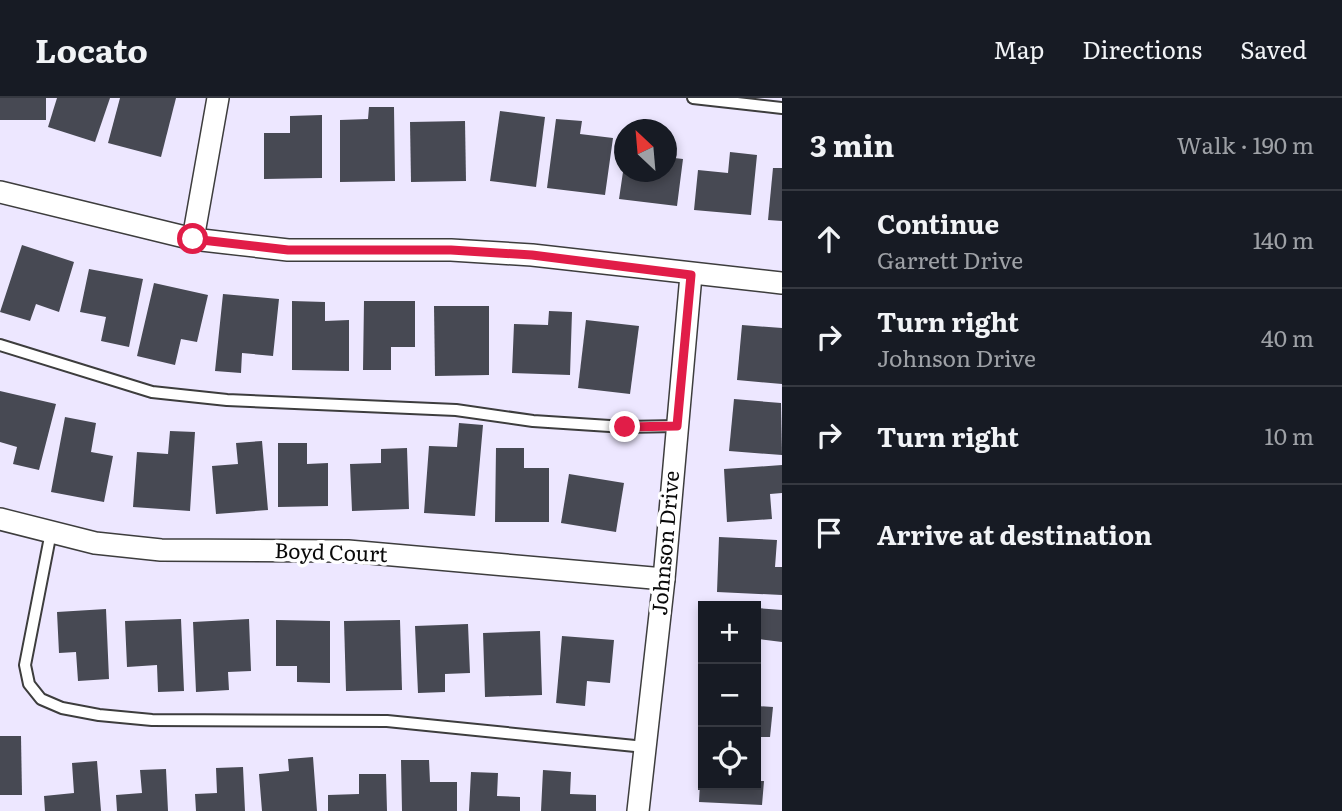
<!DOCTYPE html>
<meta charset="utf-8">
<style>
:root{--surface:#171b24;--page:#242831;--text:#f1f3f6;--muted:#9ea1a6;--line:#363941}
body{margin:0;font-family:Literata,serif;background:var(--page);color:var(--text)}
.controls{position:absolute;right:21px;bottom:21px;display:grid;overflow:hidden;border-radius:0px;box-shadow:0 4px 10px #0003}
.controls button{width:63px;height:63px;display:grid;place-items:center;padding:0;border:0;border-bottom:2px solid var(--line);background:var(--surface);color:var(--text);font:35px sans-serif}
.compass{position:absolute;left:614px;top:21px;width:63px;height:63px;border-radius:50%;background:var(--surface);box-shadow:0 4px 10px #0003;rotate:334deg}
.stop{position:absolute;width:21px;height:21px;margin:-16px;border:5px solid #e11d48;border-radius:50%;background:#fff}
.stop.end{background:#e11d48;border-color:#fff;box-shadow:0 2px 7px #0008}
.list{margin:0;padding:0;list-style:none}
h2{display:flex;justify-content:space-between;align-items:center;height:91px;margin:0;padding:0 28px;font-size:30px}
h2 small{font-size:23px;font-weight:400;color:var(--muted)}
.list li{display:grid;grid-template-columns:46px 1fr auto;gap:21px;align-items:center;box-sizing:border-box;height:98px;padding:0 28px;border-top:2px solid var(--line)}
.list b{display:block;font-size:26px;white-space:nowrap}
.list p{margin:0;font-size:23px;white-space:nowrap;color:var(--muted)}
.list em{font-size:23px;font-style:normal;color:var(--muted)}
.icon{flex:none;width:38px;height:38px;fill:none;stroke:currentColor;stroke-width:2;stroke-linecap:round;stroke-linejoin:round}
.map{position:relative;flex:none;width:782px;height:713px;overflow:hidden}
header{display:flex;align-items:center;gap:42px;box-sizing:border-box;height:98px;padding:0 35px;background:var(--surface);border-bottom:2px solid var(--line)}
header strong{font-size:33px}
nav{display:flex;gap:38px;margin-inline-start:auto;font-size:24px}
main{display:flex}
aside{flex:1;background:var(--surface)}
.map>svg:first-child{display:block}
.building{fill:#474953}
.lines{fill:none;stroke-linecap:round;stroke-linejoin:round}
.lane-casing{stroke:#3d3d3d;stroke-width:14}
.street-casing{stroke:#3d3d3d;stroke-width:24}
.lane{stroke:#fff;stroke-width:10}
.street{stroke:#fff;stroke-width:21}
.route{stroke:#e11d48;stroke-width:9}
.labels{text-anchor:middle;stroke-width:7;stroke-linejoin:round;paint-order:stroke}
.street-label{font-size:21px;fill:#0a0a0a;stroke:#fff}
</style>
<header>
<strong>Locato</strong>
<nav><a>Map</a><a>Directions</a><a>Saved</a></nav>
</header>
<main>
<div class="map">
<svg width="782" height="713" viewBox="0 0 782 713">
<rect width="100%" height="100%" fill="#ede7ff"/>
<g class="building">
<rect x="0" y="0" width="46" height="22"/>
<polygon points="57,0 110,0 95,44 48,29"/>
<polygon points="120,0 176,0 161,59 108,45"/>
<polygon points="369,9 394,9 395,83 340,84 340,22 368,21"/>
<polygon points="500,13 545,19 536,89 490,83"/>
<polygon points="322,17 322,80 264,81 264,35 290,35 290,18"/>
<polygon points="556,21 582,23 580,36 613,40 605,97 547,90"/>
<polygon points="465,23 466,83 411,84 410,24"/>
<polygon points="730,54 757,57 751,117 694,112 698,72 728,75"/>
<polygon points="666,59 683,61 677,108 619,101 623,74 666,74"/>
<polygon points="773,70 782,70 782,123 768,122"/>
<polygon points="22,147 74,164 59,214 36,206 30,223 0,214"/>
<polygon points="89,171 143,181 129,249 101,243 106,219 80,214"/>
<polygon points="154,185 208,197 197,244 181,241 175,267 137,258"/>
<polygon points="223,196 279,201 273,258 242,255 241,275 215,273"/>
<polygon points="292,203 325,204 325,223 349,222 349,273 292,272"/>
<polygon points="364,203 415,203 415,249 391,249 391,272 363,272"/>
<polygon points="434,208 489,208 489,277 435,278"/>
<polygon points="549,213 572,214 570,277 512,275 514,226 548,227"/>
<polygon points="586,222 639,228 630,296 578,290"/>
<polygon points="742,227 782,230 782,286 737,282"/>
<polygon points="0,293 56,306 39,372 13,366 17,349 0,344"/>
<polygon points="734,301 781,305 782,357 729,353"/>
<polygon points="65,319 96,325 91,354 113,358 104,404 51,394"/>
<polygon points="459,325 483,327 475,418 424,415 429,348 457,349"/>
<polygon points="170,333 195,334 190,413 133,409 137,354 168,356"/>
<polygon points="262,343 268,412 216,416 212,368 238,366 236,345"/>
<polygon points="278,345 307,345 307,366 328,365 328,408 278,409"/>
<polygon points="407,350 409,411 352,413 350,366 381,365 381,351"/>
<polygon points="496,350 524,350 524,370 549,370 549,424 495,424"/>
<polygon points="782,367 782,395 770,396 772,421 727,424 724,371"/>
<polygon points="569,376 624,385 616,434 561,425"/>
<polygon points="719,439 777,442 775,469 782,469 782,497 717,494"/>
<polygon points="756,510 782,512 782,544 759,541 758,563"/>
<polygon points="106,511 109,581 78,583 76,554 59,555 57,514"/>
<polygon points="181,521 184,593 158,594 157,567 127,569 125,523"/>
<polygon points="249,521 251,573 228,574 229,592 196,594 193,524"/>
<polygon points="276,522 330,523 330,585 297,584 297,568 276,568"/>
<polygon points="400,522 402,592 346,593 344,523"/>
<polygon points="468,526 470,575 445,576 445,594 418,595 415,528"/>
<polygon points="540,533 542,597 485,599 483,535"/>
<polygon points="562,538 614,542 610,585 587,583 585,608 556,605"/>
<polygon points="756,608 773,609 770,639 756,639"/>
<polygon points="0,638 21,638 22,697 0,697"/>
<polygon points="313,659 317,713 262,713 259,676 289,673 288,661"/>
<polygon points="401,662 429,662 430,684 457,684 457,713 402,713"/>
<polygon points="97,663 101,713 45,713 44,698 74,695 72,665"/>
<polygon points="701,667 703,687 756,687 756,683 764,683 762,707 699,704"/>
<polygon points="243,669 245,713 196,713 195,696 217,695 216,670"/>
<polygon points="166,671 168,713 117,713 116,697 142,695 140,672"/>
<polygon points="543,672 571,674 570,696 596,697 596,713 541,713"/>
<polygon points="471,674 498,675 497,698 520,699 520,713 469,713"/>
<polygon points="359,676 386,676 387,713 328,713 328,697 359,696"/>
</g>
<g class="lines">
<g class="lane-casing">
<g id="lane">
<polyline points="693,0 782,10"/>
<polyline points="0,247 152,294 227,302 456,312 533,323 625,329 677,328"/>
<polyline points="51,434 25,567 29,586 41,601 62,610 99,617 152,622 387,623 645,649"/>
</g>
</g>
<g class="street-casing">
<g id="street">
<polyline points="0,94 193,141 288,152 451,152 532,157 782,185"/>
<polyline points="193,141 218,0"/>
<polyline points="0,421 95,445 161,452 348,453 664,481"/>
<polyline points="638,713 664,481 691,177"/>
</g>
</g>
<use href="#lane" class="lane"/>
<use href="#street" class="street"/>
</g>
<g class="lines">
<polyline class="route" points="193,141 288,152 451,152 532,157 691,177 677,328 625,329"/>
</g>
<g class="labels">
<g class="street-label">
<text transform="translate(666 445) rotate(-85)" y="7">Johnson Drive</text>
<text transform="translate(331 455) rotate(2)" y="7">Boyd Court</text>
</g>
</g>
</svg>
<div class="controls">
<button>+</button>
<button>−</button>
<button><svg class="icon" aria-label="locate" viewBox="0 0 24 24"><circle cx="12" cy="12" r="6"/><path d="M12 2v4M12 18v4M2 12h4M18 12h4"/></svg></button>
</div>
<svg class="compass" viewBox="-18 -18 36 36"><path d="M0-13l5 13h-10z" fill="#e53935"/><path d="M0 13l5-13h-10z" fill="#9ea1a6"/></svg>
<div class="stop" style="left:193px;top:141px"></div>
<div class="stop end" style="left:625px;top:329px"></div>
</div>
<aside>
<h2>3 min<small>Walk · 190 m</small></h2>
<ul class="list">
<li><svg class="icon" aria-label="ahead" viewBox="0 0 24 24"><path d="M12 20V5M6 11l6-6 6 6"/></svg><div><b>Continue</b><p>Garrett Drive</p></div><em>140 m</em></li>
<li><svg class="icon" aria-label="right" viewBox="0 0 24 24"><path d="M7 20v-9h11M14 6l5 5-5 5"/></svg><div><b>Turn right</b><p>Johnson Drive</p></div><em>40 m</em></li>
<li><svg class="icon" aria-label="right" viewBox="0 0 24 24"><path d="M7 20v-9h11M14 6l5 5-5 5"/></svg><div><b>Turn right</b></div><em>10 m</em></li>
<li><svg class="icon" aria-label="arrive" viewBox="0 0 24 24"><path d="M6 21V4h12l-3 4 3 4H6"/></svg><div><b>Arrive at destination</b></div></li>
</ul>
</aside>
</main>
